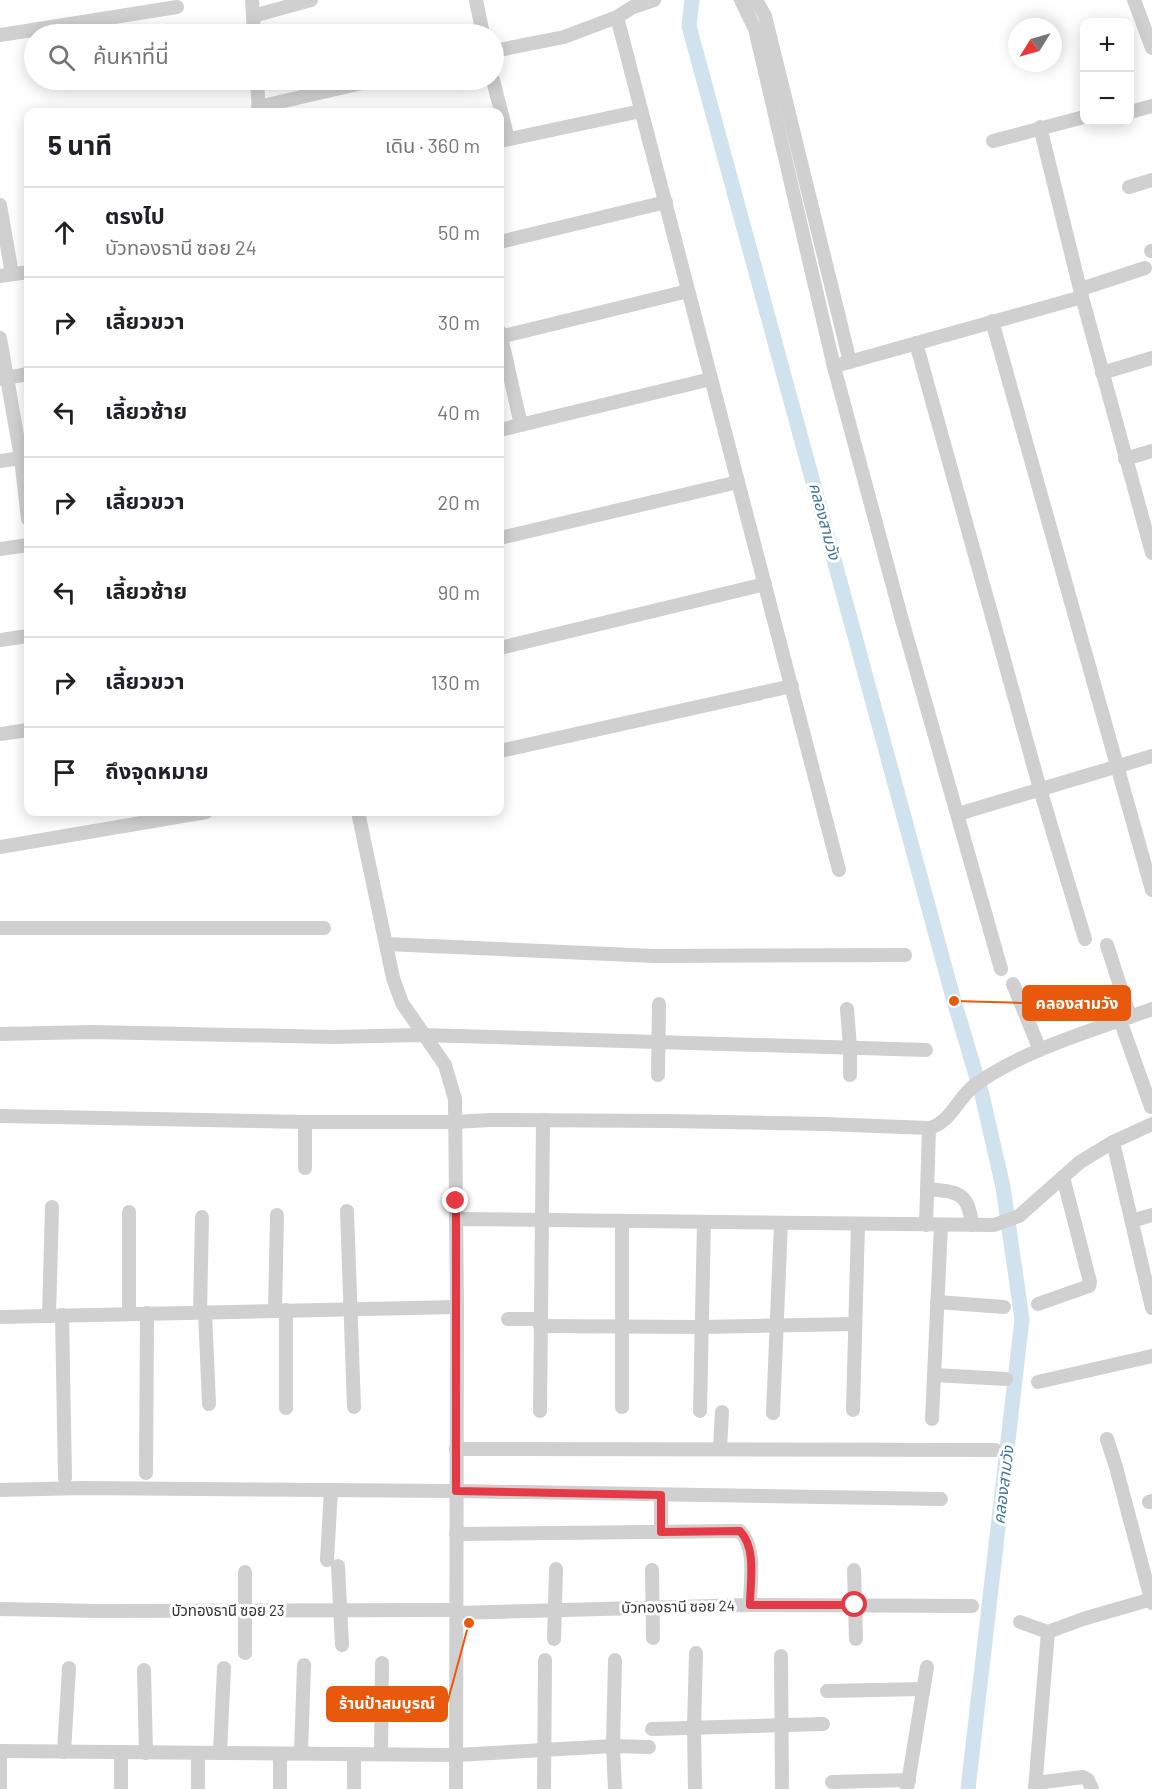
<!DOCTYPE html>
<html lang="th">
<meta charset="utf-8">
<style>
:root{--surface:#fff;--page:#f6f6f6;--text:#202124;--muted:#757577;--line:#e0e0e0}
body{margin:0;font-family:Barlow,"Noto Sans Thai",sans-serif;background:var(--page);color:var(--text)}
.controls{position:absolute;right:18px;top:18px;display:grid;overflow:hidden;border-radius:12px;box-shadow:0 3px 15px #0003}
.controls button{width:54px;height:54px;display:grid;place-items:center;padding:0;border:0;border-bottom:2px solid var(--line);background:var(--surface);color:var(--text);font:30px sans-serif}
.compass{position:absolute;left:1008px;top:18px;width:54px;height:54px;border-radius:50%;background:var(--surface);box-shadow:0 3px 15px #0003;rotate:233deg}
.stop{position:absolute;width:18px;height:18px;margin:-14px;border:4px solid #e63946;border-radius:50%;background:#fff}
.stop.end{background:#e63946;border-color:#fff;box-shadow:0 2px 6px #0008}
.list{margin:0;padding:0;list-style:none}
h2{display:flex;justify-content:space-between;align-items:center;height:78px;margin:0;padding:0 24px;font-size:26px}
h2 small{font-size:20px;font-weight:400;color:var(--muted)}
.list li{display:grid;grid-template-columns:39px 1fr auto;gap:18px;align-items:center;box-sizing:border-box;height:90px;padding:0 24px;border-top:2px solid var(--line)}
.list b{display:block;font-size:22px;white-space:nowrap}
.list p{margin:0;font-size:20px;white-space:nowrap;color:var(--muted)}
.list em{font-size:20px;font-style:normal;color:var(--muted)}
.icon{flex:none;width:33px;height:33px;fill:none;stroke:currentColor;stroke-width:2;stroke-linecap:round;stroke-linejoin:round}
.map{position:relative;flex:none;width:1152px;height:1789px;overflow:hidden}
.search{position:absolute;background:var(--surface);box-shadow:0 3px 15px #0003;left:24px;top:24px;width:480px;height:66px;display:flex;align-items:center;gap:15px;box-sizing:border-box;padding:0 21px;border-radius:33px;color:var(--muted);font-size:22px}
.panel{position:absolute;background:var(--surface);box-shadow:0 3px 15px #0003;left:24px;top:108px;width:480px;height:708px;border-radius:12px}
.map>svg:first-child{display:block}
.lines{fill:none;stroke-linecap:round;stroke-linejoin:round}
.canal{stroke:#cfe2ee;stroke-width:15}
.minor{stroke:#d0d0d0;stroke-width:14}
.route{stroke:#e63946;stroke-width:8}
.labels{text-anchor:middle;stroke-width:6;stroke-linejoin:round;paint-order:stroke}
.street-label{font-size:15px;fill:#333;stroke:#fff}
.water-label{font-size:16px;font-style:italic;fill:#3f7597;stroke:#fff}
.leader{fill:none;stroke:#e8590c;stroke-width:2}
.callout-dot{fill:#e8590c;stroke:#fff;stroke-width:2}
.callout{fill:#e8590c;stroke:#e8590c;stroke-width:2}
.callout-label{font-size:16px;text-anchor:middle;font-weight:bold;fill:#fff}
</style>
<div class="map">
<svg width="1152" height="1789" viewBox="0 0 1152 1789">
<rect width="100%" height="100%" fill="#fff"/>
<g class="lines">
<polyline class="canal" points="692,0 689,26 954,1001 982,1095 1003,1187 1022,1319 968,1789"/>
<g class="minor">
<polyline points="252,0 254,34"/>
<polyline points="476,0 483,34"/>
<polyline points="741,0 755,29 834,367 902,620 1001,969"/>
<polyline points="756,0 765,16 850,362"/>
<polyline points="1134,0 1152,48"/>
<polyline points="253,16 311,0"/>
<polyline points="617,17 839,870"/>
<polyline points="0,35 177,7"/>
<polyline points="494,51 564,37 617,17 633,7 654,0"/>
<polyline points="257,80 259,112"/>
<polyline points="493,80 508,139"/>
<polyline points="258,107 375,80"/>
<polyline points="1130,112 1152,106"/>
<polyline points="1040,127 1082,297 1152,553"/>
<polyline points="500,141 641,111"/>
<polyline points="993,141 1084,117"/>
<polyline points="1129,187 1152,180"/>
<polyline points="0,205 12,274"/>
<polyline points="500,242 666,202"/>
<polyline points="1151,251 1152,251"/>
<polyline points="0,276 28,272"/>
<polyline points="1081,289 1145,268"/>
<polyline points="992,321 1152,890"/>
<polyline points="500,332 521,425"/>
<polyline points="500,337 688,291"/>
<polyline points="0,338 21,458 28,519"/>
<polyline points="916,343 1040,789 1085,939"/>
<polyline points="842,364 1082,297"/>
<polyline points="1102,373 1152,358"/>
<polyline points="0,379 28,374"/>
<polyline points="500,430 711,379"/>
<polyline points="1125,459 1152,451"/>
<polyline points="0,461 28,457"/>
<polyline points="500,538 738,482"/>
<polyline points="0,549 28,545"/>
<polyline points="0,640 28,636"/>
<polyline points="500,648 765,584"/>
<polyline points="0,734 28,730"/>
<polyline points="500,751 792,686"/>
<polyline points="358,812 393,978 402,1003 445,1065 455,1099 457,1307 456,1789"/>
<polyline points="958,814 1152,756"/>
<polyline points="0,847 206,812"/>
<polyline points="0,928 324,928"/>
<polyline points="386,944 654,956 905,955"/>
<polyline points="1107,945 1130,1017"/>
<polyline points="1013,984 1040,1050"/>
<polyline points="847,1009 850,1047 850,1075"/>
<polyline points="1120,1020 1151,1107"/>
<polyline points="0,1034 92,1032 333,1037 422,1035 926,1050"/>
<polyline points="658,1075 659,1004"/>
<path d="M0 1116 305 1122H455L490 1120 667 1121 824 1124 929 1128C951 1123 958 1097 975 1085 1025 1049 1094 1030 1152 1009"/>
<polyline points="1113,1142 1152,1308"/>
<polyline points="305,1168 305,1122"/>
<path d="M927 1189C958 1192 968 1191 972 1225"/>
<polyline points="347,1211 354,1407"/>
<polyline points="129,1212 129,1314"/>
<polyline points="456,1219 994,1225 1019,1216 1080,1162 1113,1142 1152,1124"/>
<polyline points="1132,1221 1152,1215"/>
<polyline points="926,1225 929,1128"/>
<polyline points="937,1302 1004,1307"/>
<polyline points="1038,1304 1089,1286 1090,1282 1063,1177"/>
<polyline points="275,1311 277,1215"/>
<polyline points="200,1312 202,1217"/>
<polyline points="205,1312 209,1404"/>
<polyline points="62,1315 65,1478"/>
<polyline points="49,1316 52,1207"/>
<polyline points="0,1317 457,1307"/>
<polyline points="508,1319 541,1319"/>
<polyline points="540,1326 702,1327 855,1324"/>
<polyline points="934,1375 1006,1379"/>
<polyline points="1038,1382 1152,1356"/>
<polyline points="622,1407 622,1222"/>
<polyline points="286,1408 286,1310"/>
<polyline points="853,1410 858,1225"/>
<polyline points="540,1411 543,1120"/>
<polyline points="700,1411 704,1222"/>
<polyline points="773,1413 781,1223"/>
<polyline points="932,1419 941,1225"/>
<polyline points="1107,1439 1116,1467 1152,1603"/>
<polyline points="456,1449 995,1450"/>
<polyline points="720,1449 722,1412"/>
<polyline points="146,1473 147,1313"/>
<polyline points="0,1490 83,1488 456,1491 941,1499"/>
<polyline points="1149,1502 1152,1501"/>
<polyline points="661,1532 661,1495"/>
<path d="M456 1534 740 1531C757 1549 750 1581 750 1605"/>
<polyline points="327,1560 331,1490"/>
<polyline points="338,1566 342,1645"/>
<polyline points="652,1570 653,1638"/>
<polyline points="854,1570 856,1639"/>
<polyline points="245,1572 245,1653"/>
<polyline points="0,1609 100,1611 456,1610"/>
<polyline points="456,1613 750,1605 972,1606"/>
<polyline points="1020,1622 1048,1632"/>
<polyline points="554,1639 556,1569"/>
<polyline points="781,1656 782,1789"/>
<polyline points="615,1660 613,1746 615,1789"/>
<polyline points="144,1670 146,1753"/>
<polyline points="827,1691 923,1689"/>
<polyline points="652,1729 823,1724"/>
<polyline points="0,1751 456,1755 613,1746 649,1747"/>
<polyline points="64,1752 69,1668"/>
<polyline points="121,1752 121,1789"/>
<polyline points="198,1753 198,1789"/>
<polyline points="220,1753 224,1668"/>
<polyline points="301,1753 304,1665"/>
<polyline points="381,1754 382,1663"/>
<polyline points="832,1782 909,1780"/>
<polyline points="1036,1783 1083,1777 1088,1780 1092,1789"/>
<polyline points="0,1789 0,1751"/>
<polyline points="280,1789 280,1754"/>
<polyline points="354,1789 354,1754"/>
<polyline points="544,1789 545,1660"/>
<polyline points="695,1789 694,1727 696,1653"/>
<polyline points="907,1789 927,1667"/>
<polyline points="1035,1789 1048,1632 1083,1619 1152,1599"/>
</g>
</g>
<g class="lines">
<path class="route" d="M456 1201V1491L661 1495V1532L740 1531C757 1549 750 1582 750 1605H855"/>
</g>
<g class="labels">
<g class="street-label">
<text transform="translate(678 1607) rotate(-1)" y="5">บัวทองธานี ซอย 24</text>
<text x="228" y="1616">บัวทองธานี ซอย 23</text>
</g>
<g class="water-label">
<text transform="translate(825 521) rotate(75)" y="6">คลองสามวัง</text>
<text transform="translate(1003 1485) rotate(-83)" y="6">คลองสามวัง</text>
</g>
</g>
<path class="leader" d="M954 1001L1023 1003M469 1623L447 1704"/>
<g class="callout-dot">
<circle cx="954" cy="1001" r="6"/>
<circle cx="469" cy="1623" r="6"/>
</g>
<g class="callout">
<rect x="1023" y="986" width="107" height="34" rx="6"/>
<rect x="327" y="1687" width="120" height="34" rx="6"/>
</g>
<g class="callout-label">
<text x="1077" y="1009">คลองสามวัง</text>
<text x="387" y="1709">ร้านป้าสมบูรณ์</text>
</g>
</svg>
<div class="controls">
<button>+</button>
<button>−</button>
</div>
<svg class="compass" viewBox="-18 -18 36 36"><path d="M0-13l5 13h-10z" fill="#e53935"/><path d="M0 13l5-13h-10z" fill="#757577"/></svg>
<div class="stop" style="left:855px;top:1605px"></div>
<div class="stop end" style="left:456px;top:1201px"></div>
<div class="search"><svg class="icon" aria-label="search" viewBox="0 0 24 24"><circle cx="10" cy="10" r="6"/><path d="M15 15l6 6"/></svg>ค้นหาที่นี่</div>
<section class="panel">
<h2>5 นาที<small>เดิน · 360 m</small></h2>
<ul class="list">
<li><svg class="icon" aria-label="ahead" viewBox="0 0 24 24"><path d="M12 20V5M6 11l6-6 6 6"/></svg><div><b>ตรงไป</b><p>บัวทองธานี ซอย 24</p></div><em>50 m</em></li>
<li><svg class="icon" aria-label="right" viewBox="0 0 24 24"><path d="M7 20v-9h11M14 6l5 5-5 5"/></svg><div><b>เลี้ยวขวา</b></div><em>30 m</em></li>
<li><svg class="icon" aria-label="left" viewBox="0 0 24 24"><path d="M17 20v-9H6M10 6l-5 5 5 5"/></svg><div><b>เลี้ยวซ้าย</b></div><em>40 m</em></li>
<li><svg class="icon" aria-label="right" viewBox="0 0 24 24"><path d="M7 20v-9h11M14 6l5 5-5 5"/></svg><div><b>เลี้ยวขวา</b></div><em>20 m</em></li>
<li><svg class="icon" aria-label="left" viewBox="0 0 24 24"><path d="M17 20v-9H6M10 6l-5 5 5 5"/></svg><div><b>เลี้ยวซ้าย</b></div><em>90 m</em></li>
<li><svg class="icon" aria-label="right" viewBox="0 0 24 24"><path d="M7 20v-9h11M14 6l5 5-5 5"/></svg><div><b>เลี้ยวขวา</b></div><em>130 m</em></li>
<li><svg class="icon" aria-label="arrive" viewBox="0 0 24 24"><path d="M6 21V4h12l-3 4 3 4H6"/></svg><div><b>ถึงจุดหมาย</b></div></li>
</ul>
</section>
</div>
